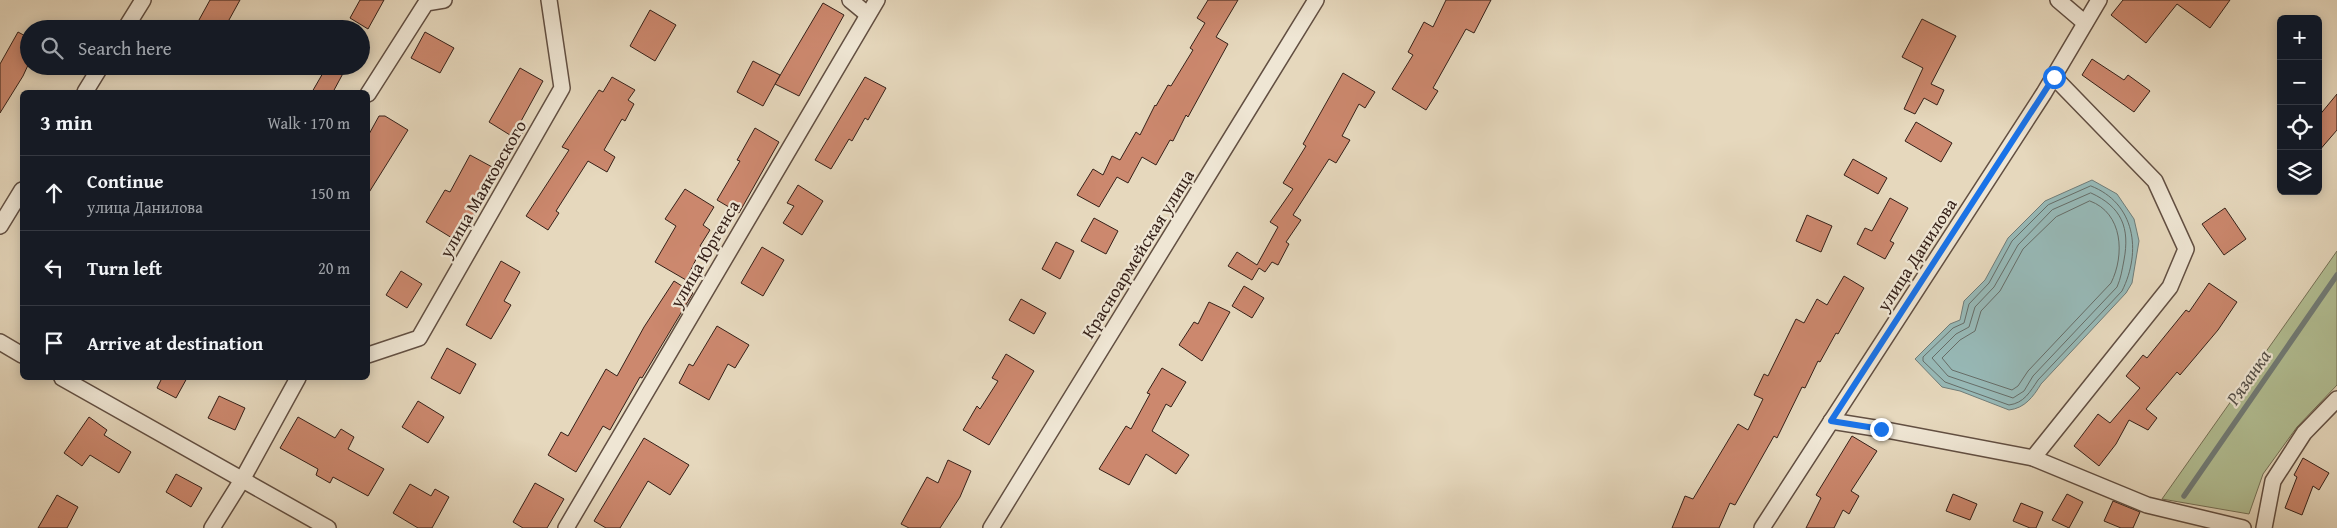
<!DOCTYPE html>
<meta charset="utf-8">
<style>
:root{--surface:#171b24;--page:#20242c;--text:#f1f3f6;--muted:#9ea1a6;--line:#363941}
body{margin:0;font-family:"Gentium Book Plus",serif;background:var(--page);color:var(--text)}
.controls{position:absolute;right:15px;top:15px;display:grid;overflow:hidden;border-radius:8px;box-shadow:0 2px 12px #0003}
.controls button{width:45px;height:45px;display:grid;place-items:center;padding:0;border:0;border-bottom:1px solid var(--line);background:var(--surface);color:var(--text);font:25px sans-serif}
.stop{position:absolute;width:15px;height:15px;margin:-11px;border:4px solid #1a73e8;border-radius:50%;background:#fff}
.stop.end{background:#1a73e8;border-color:#fff;box-shadow:0 1px 5px #0008}
.list{margin:0;padding:0;list-style:none}
h2{display:flex;justify-content:space-between;align-items:center;height:65px;margin:0;padding:0 20px;font-size:21px}
h2 small{font-size:16px;font-weight:400;color:var(--muted)}
.list li{display:grid;grid-template-columns:32px 1fr auto;gap:15px;align-items:center;box-sizing:border-box;height:75px;padding:0 20px;border-top:1px solid var(--line)}
.list b{display:block;font-size:19px;white-space:nowrap}
.list p{margin:0;font-size:16px;white-space:nowrap;color:var(--muted)}
.list em{font-size:16px;font-style:normal;color:var(--muted)}
.icon{flex:none;width:28px;height:28px;fill:none;stroke:currentColor;stroke-width:2;stroke-linecap:round;stroke-linejoin:round}
.map{position:relative;flex:none;width:2337px;height:528px;overflow:hidden}
.search{position:absolute;background:var(--surface);box-shadow:0 2px 12px #0003;left:20px;top:20px;width:350px;height:55px;display:flex;align-items:center;gap:12px;box-sizing:border-box;padding:0 18px;border-radius:28px;color:var(--muted);font-size:19px}
.panel{position:absolute;background:var(--surface);box-shadow:0 2px 12px #0003;left:20px;top:90px;width:350px;height:290px;border-radius:8px}
.map>svg:first-child{display:block}
.green{fill:#b2bf94;stroke:#747056}
.water{fill:#97b9b7;stroke:#707c78}
.lines{fill:none;stroke-linecap:round;stroke-linejoin:round}
.shore{stroke:#666d68;stroke-width:1}
.stream{stroke:#707c78;stroke-width:5.5}
.building{fill:#cc886e;stroke:#362119}
.street-casing{stroke:#624f42;stroke-width:18}
.street{stroke:#efe6d4;stroke-width:15}
.route{stroke:#1a73e8;stroke-width:6}
.labels{text-anchor:middle;stroke-width:4.5;stroke-linejoin:round;paint-order:stroke}
.street-label{font-size:18px;fill:#362119;stroke:#efe6d4}
.water-label{font-size:19px;font-style:italic;fill:#534f48;stroke:#efe6d4}
</style>
<div class="map">
<svg width="2337" height="528" viewBox="0 0 2337 528">
<rect width="100%" height="100%" fill="#e6d8bd"/>
<filter id="stains"><feTurbulence type="fractalNoise" baseFrequency=".004" numOctaves="4"/><feColorMatrix values="0 0 0 0 .2 0 0 0 0 .09 0 0 0 0 .02 0 0 0 .5 -.17"/></filter>
<radialGradient id="worn" r=".72"><stop offset=".6" stop-color="#630" stop-opacity="0"/><stop offset="1" stop-color="#630" stop-opacity=".3"/></radialGradient>
<polygon class="green" points="2337,251 2337,385 2297,427 2263,474 2249,514 2162,499"/>
<path class="water" d="M2092 180 2117 194 2134 219 2139 241 2132 283 2126 293 2041 384C2033 397 2025 408 2009 410L1960 391 1942 387 1915 359 1950 324 1960 320 1964 301 1985 280 2008 238 2045 201Z"/>
<g class="lines">
<g class="shore">
<path d="M2091 186C2135 203 2142 251 2122 291L2038 380C2030 392 2024 403 2009 405L1945 382 1923 361V357L1953 328 1964 323 1969 304 1989 283 2012 241 2048 205Z"/>
<path d="M2091 193C2122 207 2130 228 2124 260 2122 270 2121 278 2117 287L2033 376 2024 391 2013 398 1948 376 1932 358 1956 334 1969 327 1975 307 1994 287 2018 245 2052 210Z"/>
<path d="M2090 201C2123 213 2125 255 2111 283L2028 371 2018 386 2012 390 1952 370 1942 358 1960 340 1975 331 1981 311 2000 291 2023 249 2056 217Z"/>
</g>
<polyline class="stream" points="2184,496 2337,275"/>
</g>
<g class="building">
<polygon points="210,0 240,0 224,29 194,29"/>
<polygon points="360,0 384,0 368,29 350,18"/>
<polygon points="1208,0 1238,0 1216,37 1228,44 1188,117 1186,115 1173,141 1170,140 1156,165 1142,157 1128,183 1117,177 1099,207 1077,195 1093,169 1103,175 1112,156 1120,160 1136,132 1140,135 1155,105 1156,106 1168,85 1171,86 1193,50 1190,48 1205,23 1197,18"/>
<polygon points="1446,0 1491,0 1474,33 1466,29 1433,88 1438,91 1426,110 1392,89 1413,55 1408,52 1424,22 1433,27"/>
<polygon points="2123,0 2230,0 2210,28 2177,4 2146,43 2111,15"/>
<polygon points="823,3 844,15 799,96 775,84"/>
<polygon points="650,10 676,25 655,61 630,46"/>
<polygon points="1922,19 1956,36 1931,84 1944,90 1937,105 1924,98 1915,114 1904,109 1923,68 1902,57"/>
<polygon points="18,32 29,38 29,63 23,76 0,113 0,64"/>
<polygon points="425,32 454,48 440,73 411,58"/>
<polygon points="2092,59 2124,80 2128,75 2150,91 2134,112 2082,75"/>
<polygon points="753,61 780,75 763,106 737,92"/>
<polygon points="327,66 347,66 333,92 312,92"/>
<polygon points="520,68 543,81 520,123 526,127 518,140 489,122"/>
<polygon points="1343,73 1375,92 1365,108 1359,104 1342,136 1350,140 1336,163 1329,159 1293,215 1301,220 1286,242 1289,244 1278,265 1272,262 1265,272 1259,268 1252,280 1228,266 1237,252 1257,265 1278,227 1270,222 1293,189 1283,183 1306,146 1303,144"/>
<polygon points="612,77 635,90 628,100 634,104 625,121 622,119 604,150 615,157 607,172 588,161 556,211 559,213 548,230 526,216 569,150 562,147 599,90 603,92"/>
<polygon points="865,77 886,88 868,120 865,118 852,141 849,139 831,169 815,160"/>
<polygon points="2337,94 2337,130 2318,152 2318,117"/>
<polygon points="379,116 385,116 408,130 368,194 368,136"/>
<polygon points="1916,122 1952,143 1941,162 1905,141"/>
<polygon points="755,128 779,142 739,213 717,200 740,161 737,160"/>
<polygon points="470,155 494,168 473,206 478,209 470,224 463,219 452,238 426,222 445,190 450,192"/>
<polygon points="1853,159 1887,178 1878,194 1844,175"/>
<polygon points="798,185 823,201 802,235 783,223 794,206 787,203"/>
<polygon points="685,189 714,207 703,225 710,230 700,246 702,247 686,280 655,262 676,226 665,219"/>
<polygon points="1890,198 1908,208 1890,241 1894,243 1885,259 1857,244 1865,228 1872,231"/>
<polygon points="2225,208 2246,239 2224,255 2202,224"/>
<polygon points="1807,215 1832,226 1821,252 1796,241"/>
<polygon points="1094,218 1118,231 1106,254 1081,241"/>
<polygon points="1056,242 1074,251 1060,279 1042,269"/>
<polygon points="762,247 784,260 763,296 741,283"/>
<polygon points="501,261 520,272 504,301 511,305 491,339 466,325"/>
<polygon points="401,271 422,284 407,308 386,295"/>
<polygon points="1844,276 1864,288 1838,334 1836,333 1820,362 1818,361 1805,388 1802,387 1777,438 1774,436 1735,505 1730,503 1719,528 1672,528 1685,496 1693,499 1738,424 1748,430 1763,399 1754,395 1764,374 1768,376 1796,319 1804,323 1817,299 1827,305"/>
<polygon points="674,281 693,293 642,378 640,377 610,430 603,426 576,472 548,455 561,432 568,436 606,369 617,376 644,327"/>
<polygon points="2209,283 2237,302 2218,330 2180,375 2177,372 2146,409 2157,418 2148,430 2129,420 2116,444 2099,466 2074,446 2098,414 2110,423 2140,388 2126,376 2143,355 2147,358 2186,310 2189,312"/>
<polygon points="1244,286 1264,298 1252,318 1232,306"/>
<polygon points="1021,299 1046,313 1034,334 1009,320"/>
<polygon points="1209,302 1230,312 1202,361 1179,345 1194,322 1198,324"/>
<polygon points="717,326 749,345 735,368 728,364 709,400 679,383 689,364 693,366"/>
<polygon points="447,348 476,364 460,394 431,378"/>
<polygon points="1006,354 1034,371 989,445 963,430 977,406 980,409 998,381 992,378"/>
<polygon points="1162,368 1186,382 1171,407 1166,404 1152,431 1189,455 1176,474 1146,454 1129,485 1099,469 1126,426 1131,429 1150,394 1147,393"/>
<polygon points="162,378 187,378 176,398 157,388"/>
<polygon points="219,396 245,408 235,430 208,418"/>
<polygon points="418,401 444,417 428,443 402,427"/>
<polygon points="89,417 107,430 104,435 131,452 119,473 90,455 82,466 64,453"/>
<polygon points="298,417 335,438 341,429 354,437 348,449 384,469 368,496 333,477 330,483 316,475 318,469 280,448"/>
<polygon points="1852,436 1877,451 1851,491 1859,496 1849,514 1843,510 1834,528 1806,528 1821,498 1816,495"/>
<polygon points="644,438 689,465 670,495 648,481 620,528 606,528 594,521"/>
<polygon points="2303,458 2329,473 2319,490 2313,486 2302,515 2285,508 2297,477 2294,475"/>
<polygon points="948,460 971,471 960,497 940,528 909,528 901,524 927,477 938,483"/>
<polygon points="176,474 202,488 191,507 166,492"/>
<polygon points="535,483 564,499 547,528 523,528 513,522"/>
<polygon points="410,484 431,496 435,489 449,497 432,528 418,528 393,513"/>
<polygon points="1953,494 1977,504 1970,520 1946,511"/>
<polygon points="2067,494 2083,502 2069,528 2052,520"/>
<polygon points="57,495 78,507 67,528 38,528"/>
<polygon points="2113,501 2140,512 2133,528 2121,528 2104,521"/>
<polygon points="2021,503 2043,512 2036,528 2030,528 2013,521"/>
</g>
<g class="lines">
<g class="street-casing">
<g id="street">
<polyline points="850,0 867,14"/>
<polyline points="2058,0 2085,23"/>
<polyline points="125,29 143,0"/>
<polyline points="85,92 101,66"/>
<polyline points="368,94 426,3 444,0"/>
<polyline points="0,226 22,190"/>
<polyline points="0,342 22,355"/>
<polyline points="368,355 419,338 562,88 549,0"/>
<polyline points="62,378 328,528"/>
<polyline points="1831,421 1881,429 2033,458 2147,505 2243,528"/>
<polyline points="2033,458 2170,287 2186,249 2155,181 2054,77"/>
<polyline points="212,528 242,480 298,378"/>
<polyline points="566,528 877,0"/>
<polyline points="991,528 1316,0"/>
<polyline points="1762,528 2044,93 2099,0"/>
<polyline points="2264,528 2273,481 2304,433 2337,399"/>
</g>
</g>
<use href="#street" class="street"/>
</g>
<g class="lines">
<polyline class="route" points="1881,429 1831,421 2054,77"/>
</g>
<g class="labels">
<g class="street-label">
<text transform="translate(483 189) rotate(-60)" y="6">улица Маяковского</text>
<text transform="translate(705 254) rotate(-60)" y="6">улица Юргенса</text>
<text transform="translate(1138 254) rotate(-58)" y="6">Красноармейская улица</text>
<text transform="translate(1917 255) rotate(-57)" y="6">улица Данилова</text>
</g>
<g class="water-label">
<text transform="translate(2248 377) rotate(-55)" y="7">Рязанка</text>
</g>
</g>
<rect width="100%" height="100%" filter="url(#stains)"/>
<rect width="100%" height="100%" fill="url(#worn)"/>
</svg>
<div class="controls">
<button>+</button>
<button>−</button>
<button><svg class="icon" aria-label="locate" viewBox="0 0 24 24"><circle cx="12" cy="12" r="6"/><path d="M12 2v4M12 18v4M2 12h4M18 12h4"/></svg></button>
<button><svg class="icon" aria-label="layers" viewBox="0 0 24 24"><path d="M12 4l9 5-9 5-9-5zM3 14l9 5 9-5"/></svg></button>
</div>
<div class="stop" style="left:2054px;top:77px"></div>
<div class="stop end" style="left:1881px;top:429px"></div>
<div class="search"><svg class="icon" aria-label="search" viewBox="0 0 24 24"><circle cx="10" cy="10" r="6"/><path d="M15 15l6 6"/></svg>Search here</div>
<section class="panel">
<h2>3 min<small>Walk · 170 m</small></h2>
<ul class="list">
<li><svg class="icon" aria-label="ahead" viewBox="0 0 24 24"><path d="M12 20V5M6 11l6-6 6 6"/></svg><div><b>Continue</b><p>улица Данилова</p></div><em>150 m</em></li>
<li><svg class="icon" aria-label="left" viewBox="0 0 24 24"><path d="M17 20v-9H6M10 6l-5 5 5 5"/></svg><div><b>Turn left</b></div><em>20 m</em></li>
<li><svg class="icon" aria-label="arrive" viewBox="0 0 24 24"><path d="M6 21V4h12l-3 4 3 4H6"/></svg><div><b>Arrive at destination</b></div></li>
</ul>
</section>
</div>
